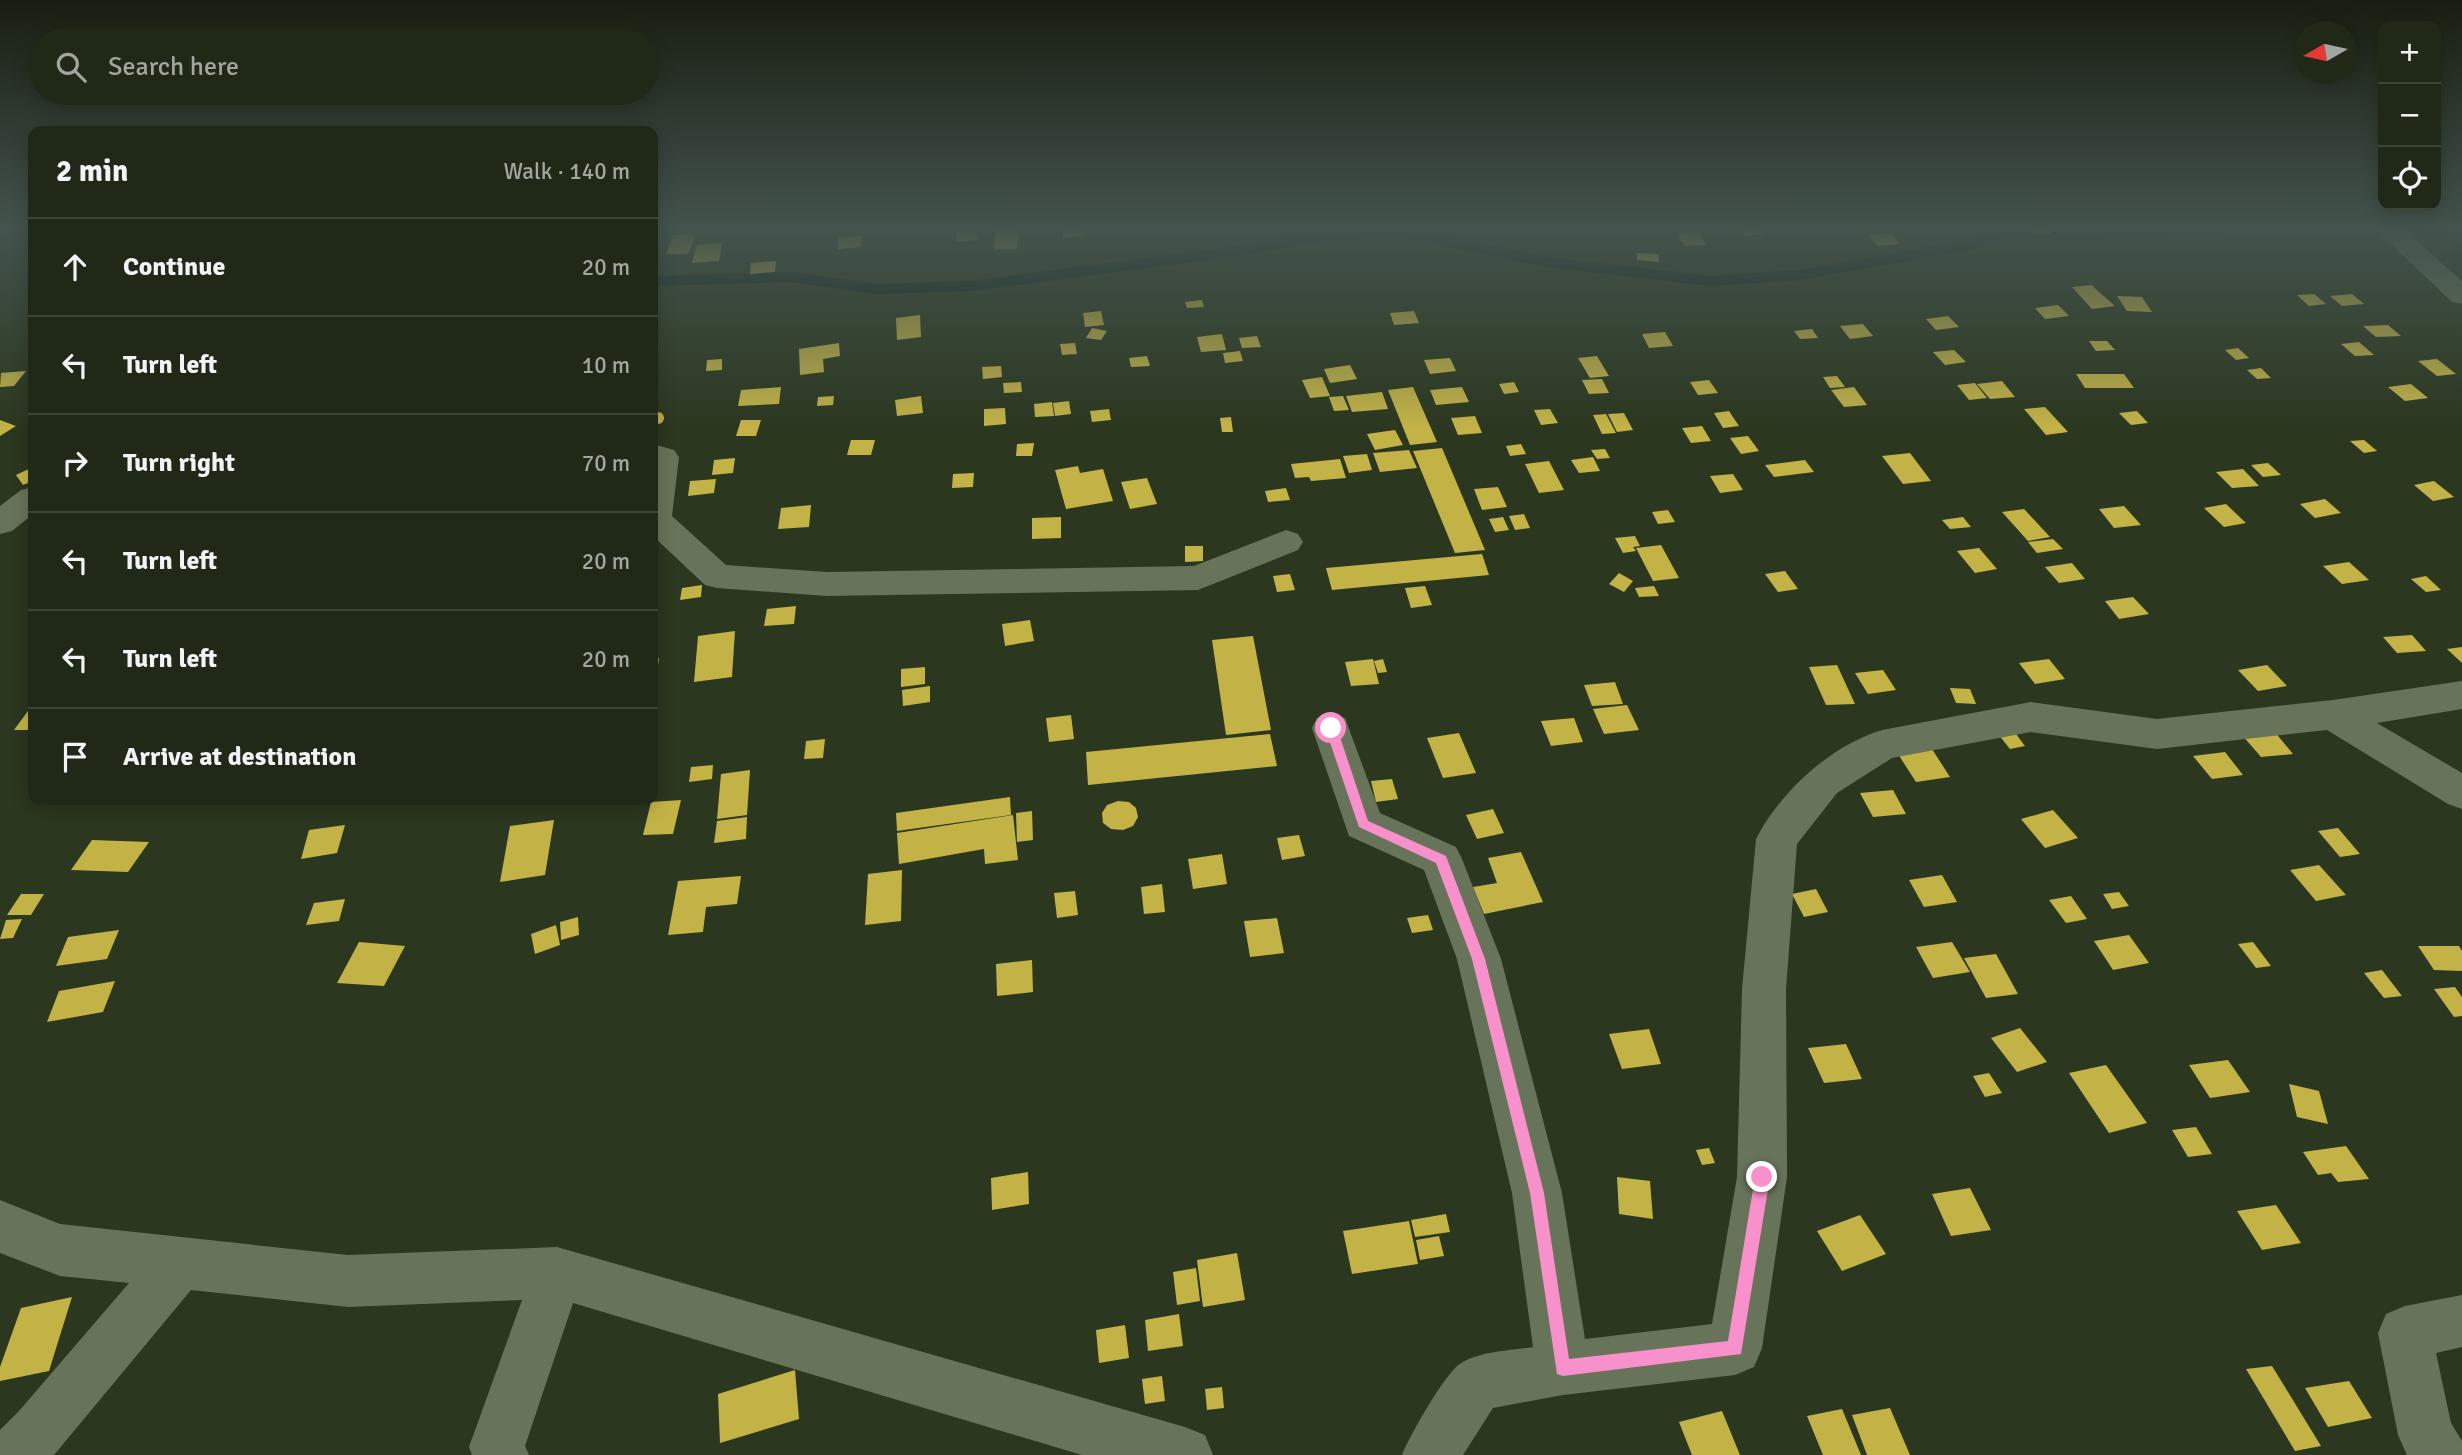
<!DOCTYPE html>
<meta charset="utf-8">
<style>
:root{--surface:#202917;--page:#283120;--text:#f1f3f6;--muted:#a2a6a1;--line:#3d4536}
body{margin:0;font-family:Signika,sans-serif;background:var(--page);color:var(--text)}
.controls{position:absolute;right:21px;top:21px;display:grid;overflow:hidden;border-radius:14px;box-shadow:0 4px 18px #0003}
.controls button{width:63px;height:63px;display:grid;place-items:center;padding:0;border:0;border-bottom:2px solid var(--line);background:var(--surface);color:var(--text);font:35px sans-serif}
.compass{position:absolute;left:2294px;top:21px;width:63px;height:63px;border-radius:50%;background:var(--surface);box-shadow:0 4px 18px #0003;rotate:261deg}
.stop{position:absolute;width:21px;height:21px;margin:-16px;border:5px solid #f890cc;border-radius:50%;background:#fff}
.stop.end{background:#f890cc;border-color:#fff;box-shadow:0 2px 7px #0008}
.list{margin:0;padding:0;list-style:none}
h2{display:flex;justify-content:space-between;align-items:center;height:91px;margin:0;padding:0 28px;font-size:30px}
h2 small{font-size:23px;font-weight:400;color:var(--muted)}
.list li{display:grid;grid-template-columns:46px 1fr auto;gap:21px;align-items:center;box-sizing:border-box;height:98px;padding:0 28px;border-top:2px solid var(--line)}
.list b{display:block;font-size:26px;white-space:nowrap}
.list em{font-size:23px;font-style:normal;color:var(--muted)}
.icon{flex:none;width:38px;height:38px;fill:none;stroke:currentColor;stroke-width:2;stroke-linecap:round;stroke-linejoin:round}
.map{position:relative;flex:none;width:2462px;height:1455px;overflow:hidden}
.search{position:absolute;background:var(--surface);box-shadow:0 4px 18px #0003;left:28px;top:28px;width:630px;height:77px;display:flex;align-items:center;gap:18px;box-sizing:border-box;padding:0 24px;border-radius:38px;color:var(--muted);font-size:26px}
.panel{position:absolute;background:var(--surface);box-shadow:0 4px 18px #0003;left:28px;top:126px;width:630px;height:679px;border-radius:14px}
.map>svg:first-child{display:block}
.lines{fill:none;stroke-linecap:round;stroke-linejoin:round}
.stream{stroke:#0d201e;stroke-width:10}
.building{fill:#c3b347}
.minor{fill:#67745a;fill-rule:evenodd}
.route{fill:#f890cc}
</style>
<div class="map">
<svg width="2462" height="1455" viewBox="0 0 2462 1455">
<rect width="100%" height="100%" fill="#2b371f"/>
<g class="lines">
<g class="stream">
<polyline points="2379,226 2438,232 2460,226"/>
<polyline points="653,281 791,277 878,289 971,286 1240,251 1302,239 1395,231 1546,262 1711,281 1799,275 1975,244 2008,231 2070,236 2235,226"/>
</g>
</g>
<g class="building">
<polygon points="1061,226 1082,226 1084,236 1063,238"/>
<polygon points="1735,226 1757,226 1765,234 1745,236"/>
<polygon points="2026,226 2045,226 2052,234 2034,234"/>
<polygon points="996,229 1019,229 1017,249 994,249"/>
<polygon points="976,231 977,240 957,242 956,233"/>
<polygon points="1699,232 1706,245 1684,246 1678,233"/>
<polygon points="1891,233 1900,244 1878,246 1868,235"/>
<polygon points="696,234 688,254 666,254 673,235"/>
<polygon points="861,236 861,247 838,249 839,237"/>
<polygon points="722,243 719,261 692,263 697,245"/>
<polygon points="1637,253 1658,254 1659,262 1637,260"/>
<polygon points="776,261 775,272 750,274 751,263"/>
<polygon points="2092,285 2099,292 2115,306 2092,309 2072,287"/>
<polygon points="2314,294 2326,304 2309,306 2297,295"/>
<polygon points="2352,294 2364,304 2342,306 2330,296"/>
<polygon points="2117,296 2142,297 2152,312 2127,311"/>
<polygon points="1202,300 1204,307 1187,308 1185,302"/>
<polygon points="2058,305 2069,316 2045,319 2035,308"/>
<polygon points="1101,311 1104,325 1085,327 1083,313"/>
<polygon points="1414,311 1419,323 1394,325 1390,313"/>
<polygon points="920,315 921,337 897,340 896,318"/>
<polygon points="1948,316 1959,327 1936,330 1926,319"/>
<polygon points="1863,324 1873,336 1850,339 1840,326"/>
<polygon points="2388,325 2401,336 2376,337 2363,326"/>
<polygon points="1092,328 1107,331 1101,340 1086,338"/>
<polygon points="1812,329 1818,338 1800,339 1794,331"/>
<polygon points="1665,332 1673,346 1649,348 1642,334"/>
<polygon points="1222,334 1226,350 1201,352 1197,337"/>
<polygon points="1257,336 1261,347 1242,348 1239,338"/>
<polygon points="2089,341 2107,341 2115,350 2096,351"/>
<polygon points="2359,342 2374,355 2355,356 2341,344"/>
<polygon points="839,343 840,356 823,359 824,372 800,375 799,349"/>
<polygon points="1075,343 1077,354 1062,355 1060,344"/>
<polygon points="2238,348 2249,358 2236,360 2225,350"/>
<polygon points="1954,350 1966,362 1945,365 1933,352"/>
<polygon points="1240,351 1243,361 1225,363 1223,353"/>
<polygon points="1147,356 1150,366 1131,367 1129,358"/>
<polygon points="1597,356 1609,376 1590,378 1578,358"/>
<polygon points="1450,358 1456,371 1430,374 1424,360"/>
<polygon points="722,359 722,370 706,371 707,360"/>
<polygon points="2437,359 2456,374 2437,376 2418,361"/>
<polygon points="1350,365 1357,379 1330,383 1324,369"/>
<polygon points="1001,366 1002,377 983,379 982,367"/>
<polygon points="2261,368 2271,378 2257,379 2247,370"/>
<polygon points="26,371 14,386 0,387 1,373"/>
<polygon points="2076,374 2124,374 2134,388 2085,388"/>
<polygon points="1837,376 1845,387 1830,388 1823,377"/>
<polygon points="1322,377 1330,396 1310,398 1302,380"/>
<polygon points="1602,379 1609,393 1589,394 1582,380"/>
<polygon points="1709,380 1718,393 1698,395 1690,382"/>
<polygon points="2002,381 2015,397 1990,399 1977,384"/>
<polygon points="1021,382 1022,392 1004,393 1003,383"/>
<polygon points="1514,382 1519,392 1504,394 1499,384"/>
<polygon points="1975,383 1987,398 1969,400 1957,385"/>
<polygon points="2411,384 2428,398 2405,401 2388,387"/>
<polygon points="781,387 779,404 738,406 741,390"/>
<polygon points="1413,387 1437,442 1410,445 1388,390"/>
<polygon points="1462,387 1469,402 1436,405 1430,390"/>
<polygon points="1854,387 1867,405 1844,407 1831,390"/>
<polygon points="1382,392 1388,409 1352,412 1346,396"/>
<polygon points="834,396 833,405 817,406 818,397"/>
<polygon points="921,396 923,413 897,416 895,400"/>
<polygon points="1343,396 1349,410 1334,411 1329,397"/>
<polygon points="1069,401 1071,414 1055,416 1053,403"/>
<polygon points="1052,402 1054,416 1035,417 1034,404"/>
<polygon points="2045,407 2068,432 2046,435 2024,409"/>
<polygon points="1005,408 1006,424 984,426 984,409"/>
<polygon points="1109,409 1111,420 1092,422 1090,411"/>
<polygon points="1550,409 1558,423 1541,425 1534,410"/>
<polygon points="1729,411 1739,426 1723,428 1714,413"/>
<polygon points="2137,411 2148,423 2131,425 2119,413"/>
<circle cx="658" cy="418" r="6"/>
<polygon points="1624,413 1633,430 1617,432 1608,414"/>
<polygon points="1606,414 1616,433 1602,434 1593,415"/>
<polygon points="1475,416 1482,433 1458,435 1451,418"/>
<polygon points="1231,417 1233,432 1222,432 1220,418"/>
<polygon points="0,420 16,426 0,436"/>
<polygon points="741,420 761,420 756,436 736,436"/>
<polygon points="1702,426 1711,441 1691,443 1682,428"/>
<polygon points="1395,430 1403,445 1375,450 1367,434"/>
<polygon points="1748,436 1759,451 1741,454 1730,438"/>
<polygon points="851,440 875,440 871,455 847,455"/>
<polygon points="2364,440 2377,451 2364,453 2350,441"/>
<polygon points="1034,443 1032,456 1016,456 1017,444"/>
<polygon points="1521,444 1526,454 1510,456 1506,446"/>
<polygon points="1442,448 1485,550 1455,553 1413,451"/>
<polygon points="1605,449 1610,458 1597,459 1591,450"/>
<polygon points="1409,450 1417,468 1380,472 1373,453"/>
<polygon points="1910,453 1931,481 1903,484 1882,456"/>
<polygon points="1367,454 1372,470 1349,473 1343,456"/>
<polygon points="1593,457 1600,471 1579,473 1571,460"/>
<polygon points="735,458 733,473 712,475 714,460"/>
<polygon points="1340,459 1346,478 1311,481 1309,477 1295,478 1291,464"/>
<polygon points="1805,460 1814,472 1774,477 1765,465"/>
<polygon points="1549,461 1564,490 1539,493 1525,464"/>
<polygon points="2268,463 2281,475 2263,477 2251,465"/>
<polygon points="1078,466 1080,473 1103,469 1113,501 1066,509 1055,470"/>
<polygon points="33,467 33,481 23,485 16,475"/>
<polygon points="2243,469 2259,486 2232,488 2216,472"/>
<polygon points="974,473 973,487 952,488 953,474"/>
<polygon points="1733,474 1743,490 1720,493 1710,476"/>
<polygon points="1147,478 1157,504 1130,509 1121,482"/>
<polygon points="716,479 714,493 688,496 690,481"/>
<polygon points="2434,481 2454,497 2433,501 2414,485"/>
<polygon points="1498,487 1507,507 1482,510 1474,489"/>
<polygon points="1286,488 1290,500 1268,502 1265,491"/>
<polygon points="2325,499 2341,513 2315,518 2300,504"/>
<polygon points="2226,504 2246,523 2224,527 2204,508"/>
<polygon points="811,505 809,527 778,529 781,508"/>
<polygon points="2124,506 2141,525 2114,528 2099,509"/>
<polygon points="2024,509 2050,537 2028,541 2002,512"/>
<polygon points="1668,510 1675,522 1658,524 1652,512"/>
<polygon points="1524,514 1530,528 1515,530 1509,516"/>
<polygon points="1061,517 1061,538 1032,539 1032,518"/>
<polygon points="1503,517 1509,530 1495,532 1489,519"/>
<polygon points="1963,517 1971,527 1950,529 1942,520"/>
<polygon points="1635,536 1640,546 1633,547 1636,551 1623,553 1615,538"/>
<polygon points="2053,539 2063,549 2037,553 2028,542"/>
<polygon points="1661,545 1679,578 1653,581 1636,548"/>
<polygon points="1185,546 1203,546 1203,561 1185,562"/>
<polygon points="1979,548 1997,569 1975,573 1957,551"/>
<polygon points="1482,554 1489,575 1332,590 1326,568"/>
<polygon points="2349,562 2369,580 2342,584 2323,566"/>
<polygon points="2072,563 2085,579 2059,583 2045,567"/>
<polygon points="1785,571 1798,589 1778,592 1765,574"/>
<polygon points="1619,573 1633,581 1624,592 1609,584"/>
<polygon points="1290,574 1295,590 1277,592 1273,576"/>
<polygon points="2426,576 2441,590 2426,592 2411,579"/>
<polygon points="702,585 701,597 680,600 682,588"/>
<polygon points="1425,586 1432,605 1411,608 1405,588"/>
<polygon points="1654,586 1659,596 1639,597 1635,588"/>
<polygon points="2133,597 2149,614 2119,619 2105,601"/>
<polygon points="796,606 794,624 764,626 767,609"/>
<polygon points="1030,620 1034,641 1005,646 1002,624"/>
<polygon points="735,631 732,677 694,682 698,636"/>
<polygon points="2412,635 2426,651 2397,653 2383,637"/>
<polygon points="1253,636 1271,730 1226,735 1212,640"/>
<polygon points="2462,647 2462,663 2447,649"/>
<polygon points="659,658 654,692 653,692 653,659"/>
<polygon points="1373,659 1379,684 1351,686 1345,662"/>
<polygon points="1383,659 1387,672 1378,673 1374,661"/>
<polygon points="2049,659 2065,679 2035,684 2019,663"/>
<polygon points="1837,665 1855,704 1826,705 1809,667"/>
<polygon points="2267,665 2287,686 2258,691 2238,670"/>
<polygon points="925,667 925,684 901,687 901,669"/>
<polygon points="1883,670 1896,690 1868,694 1855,673"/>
<polygon points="1615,682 1623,704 1592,706 1584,685"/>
<polygon points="930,686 930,702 903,706 902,690"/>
<polygon points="1950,688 1970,689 1976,704 1956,703"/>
<polygon points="1627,705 1639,730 1604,734 1593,709"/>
<polygon points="28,711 33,711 33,730 14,730"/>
<polygon points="1071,715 1074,739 1049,742 1046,718"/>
<polygon points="1574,718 1583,742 1551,746 1541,721"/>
<polygon points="2013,730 2025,746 2010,749 1998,734"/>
<polygon points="2274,731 2293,754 2261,757 2242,735"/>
<polygon points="1459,733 1476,773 1443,778 1427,738"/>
<polygon points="1270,734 1277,766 1088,785 1086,752"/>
<polygon points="825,739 823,758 804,759 806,741"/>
<polygon points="1932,749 1950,777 1916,782 1898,754"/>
<polygon points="2225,752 2243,775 2212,779 2193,756"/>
<polygon points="713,765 712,779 689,782 691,767"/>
<polygon points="750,770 747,815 717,819 721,774"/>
<polygon points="1392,779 1398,799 1376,802 1371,781"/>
<polygon points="1893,790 1906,814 1873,817 1860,793"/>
<polygon points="1010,797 1011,815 897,831 896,813"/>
<polygon points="681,800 673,834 643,835 651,802"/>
<polygon points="1118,801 1129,802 1136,808 1138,817 1133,826 1123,830 1111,829 1103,823 1102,813 1107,805"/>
<polygon points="1493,809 1504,833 1477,839 1466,815"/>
<polygon points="2053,810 2078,838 2045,848 2021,819"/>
<polygon points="1032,811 1033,840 1017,842 1016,813"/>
<polygon points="1013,815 1018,860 985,864 984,849 899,864 897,833"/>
<polygon points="747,817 746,839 714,843 717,821"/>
<polygon points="554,820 545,875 500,882 510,826"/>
<polygon points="345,825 337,853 301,859 309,830"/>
<polygon points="2338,828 2360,854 2340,857 2318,831"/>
<polygon points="1299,835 1305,856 1282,860 1277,838"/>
<polygon points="92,840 149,842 128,872 71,870"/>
<polygon points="1521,852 1543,902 1484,914 1473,887 1497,883 1488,858"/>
<polygon points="1222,854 1227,884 1193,889 1188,859"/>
<polygon points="2319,865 2346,895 2316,901 2290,870"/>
<polygon points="902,870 901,921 865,925 868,874"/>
<polygon points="1942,875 1957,902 1924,907 1909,880"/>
<polygon points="741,876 737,904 706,907 703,932 668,935 678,881"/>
<polygon points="1162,884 1165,912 1144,914 1141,887"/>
<polygon points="1816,889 1828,912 1804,917 1792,894"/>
<polygon points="1075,891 1078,915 1057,918 1054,893"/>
<polygon points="2119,892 2129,906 2112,909 2103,894"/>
<polygon points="21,894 44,894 31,915 7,915"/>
<polygon points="2071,896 2087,919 2066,923 2049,900"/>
<polygon points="345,899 339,921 306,925 314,903"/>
<polygon points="1428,915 1433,930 1412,933 1407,918"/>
<polygon points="578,917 579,935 561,940 560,922"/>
<polygon points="1277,918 1284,953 1250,957 1244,921"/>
<polygon points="22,919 13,938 0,939 6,920"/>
<polygon points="556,925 560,945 535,954 531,934"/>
<polygon points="119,930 107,959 56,966 68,937"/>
<polygon points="2129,935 2149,963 2113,970 2094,941"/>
<polygon points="359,942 405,946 384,986 337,983"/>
<polygon points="1952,942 1970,972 1933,978 1916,947"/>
<polygon points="2253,942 2271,966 2256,968 2238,944"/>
<polygon points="2418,946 2459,946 2462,951 2462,971 2434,970"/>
<polygon points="1996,954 2018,994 1986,998 1964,958"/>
<polygon points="1032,960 1033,992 997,996 996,964"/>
<polygon points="2382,970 2402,996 2384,998 2364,973"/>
<polygon points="115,981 103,1012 47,1022 59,991"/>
<polygon points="2455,987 2462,997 2462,1016 2454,1017 2434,989"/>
<polygon points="2020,1028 2047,1062 2017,1072 1991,1038"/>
<polygon points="1649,1029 1661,1064 1622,1069 1609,1034"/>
<polygon points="1846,1044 1862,1079 1824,1083 1808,1048"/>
<polygon points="2228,1060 2250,1092 2210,1098 2189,1065"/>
<polygon points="2106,1065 2147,1123 2109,1133 2069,1073"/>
<polygon points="1989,1073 2002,1093 1985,1097 1973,1076"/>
<polygon points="2289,1084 2319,1091 2328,1124 2297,1117"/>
<polygon points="2196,1127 2212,1154 2188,1157 2172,1130"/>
<polygon points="2346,1146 2369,1179 2338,1182 2331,1173 2318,1175 2303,1152"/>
<polygon points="1709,1148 1715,1163 1702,1165 1696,1150"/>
<polygon points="1028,1172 1029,1204 992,1210 991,1178"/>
<polygon points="1617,1177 1650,1181 1653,1219 1619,1214"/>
<polygon points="1970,1188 1991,1230 1951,1236 1932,1194"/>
<polygon points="2276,1205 2301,1243 2262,1250 2237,1211"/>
<polygon points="1446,1214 1450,1232 1415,1237 1411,1220"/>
<polygon points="1860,1215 1886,1254 1842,1271 1817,1231"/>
<polygon points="1409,1221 1418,1264 1352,1274 1343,1231"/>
<polygon points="1439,1236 1444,1256 1420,1260 1416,1240"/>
<polygon points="1237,1253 1245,1300 1203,1307 1197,1260"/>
<polygon points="1196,1268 1200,1301 1177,1305 1173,1272"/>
<polygon points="72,1297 49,1371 0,1381 0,1367 21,1308"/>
<polygon points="1179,1314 1183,1346 1148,1351 1145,1320"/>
<polygon points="1125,1325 1129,1358 1099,1363 1096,1330"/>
<polygon points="2272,1366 2321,1446 2295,1451 2246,1369"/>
<polygon points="795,1370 799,1419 720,1443 718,1394"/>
<polygon points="1162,1376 1165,1401 1145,1404 1142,1379"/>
<polygon points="2349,1381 2372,1418 2328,1427 2305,1388"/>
<polygon points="1222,1387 1224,1408 1207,1410 1205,1389"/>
<polygon points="1890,1408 1910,1455 1867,1455 1852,1415"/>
<polygon points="1842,1409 1861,1455 1823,1455 1807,1416"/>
<polygon points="1722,1411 1740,1455 1692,1455 1679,1422"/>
</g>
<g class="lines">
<g class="minor">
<polygon points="2372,226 2400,226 2462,281 2462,304 2452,302"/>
<polygon points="653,444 674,450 679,457 672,516 726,565 827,572 1194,566 1286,530 1298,534 1303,542 1298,550 1198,590 827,596 717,588 705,585 653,536"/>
<polygon points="33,487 33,514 12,531 0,534 0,506 21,490"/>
<path d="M2462 681V709L2377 723 2462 773V809L2448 804 2327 730 2157 749 2031 732 1892 758 1837 793 1797 844 1786 989 1787 1177 1762 1348 1754 1367 1735 1375 1563 1395 1493 1408 1463 1455H1402C1409 1437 1445 1373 1460 1364 1479 1351 1510 1351 1533 1347L1512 1193 1457 959 1424 870 1349 836 1312 728 1317 718 1331 713 1345 718 1380 813 1456 847 1462 859 1501 959 1562 1193 1585 1339 1712 1324 1737 1177 1742 989 1756 839C1781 791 1830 746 1882 730L2031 702 2157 719 2333 700Z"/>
<polygon points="0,1200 60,1224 348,1255 557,1247 1185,1427 1205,1435 1213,1455 1082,1455 573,1303 525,1446 529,1455 472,1455 469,1447 522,1300 348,1307 191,1290 54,1455 0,1455 0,1430 19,1411 129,1283 60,1276 0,1253"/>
<polygon points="2462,1295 2462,1347 2436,1353 2451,1423 2462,1441 2462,1455 2407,1455 2398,1435 2378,1333 2386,1314 2405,1306"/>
</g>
</g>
<linearGradient id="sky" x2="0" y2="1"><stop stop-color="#181e11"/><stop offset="0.53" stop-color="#44534d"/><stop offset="1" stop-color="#44534d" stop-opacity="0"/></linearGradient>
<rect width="2462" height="429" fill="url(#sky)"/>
<polygon class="route" points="1331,723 1337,728 1368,821 1446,856 1485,959 1544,1193 1569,1359 1728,1341 1755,1177 1762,1170 1770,1177 1741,1354 1563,1376 1557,1374 1530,1193 1472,959 1436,863 1359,827 1325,728"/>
</svg>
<div class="controls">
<button>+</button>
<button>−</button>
<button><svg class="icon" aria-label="locate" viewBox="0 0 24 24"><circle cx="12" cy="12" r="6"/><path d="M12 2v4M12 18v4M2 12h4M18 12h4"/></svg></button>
</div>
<svg class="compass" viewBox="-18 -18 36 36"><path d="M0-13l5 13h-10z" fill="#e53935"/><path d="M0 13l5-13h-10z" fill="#a2a6a1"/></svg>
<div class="stop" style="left:1331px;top:728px"></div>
<div class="stop end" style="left:1762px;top:1177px"></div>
<div class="search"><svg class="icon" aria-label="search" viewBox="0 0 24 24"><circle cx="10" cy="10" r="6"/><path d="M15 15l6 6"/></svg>Search here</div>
<section class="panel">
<h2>2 min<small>Walk · 140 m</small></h2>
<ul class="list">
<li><svg class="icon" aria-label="ahead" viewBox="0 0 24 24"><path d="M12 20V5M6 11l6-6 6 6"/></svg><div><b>Continue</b></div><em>20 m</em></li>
<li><svg class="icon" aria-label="left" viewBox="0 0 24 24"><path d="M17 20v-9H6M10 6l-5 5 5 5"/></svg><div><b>Turn left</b></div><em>10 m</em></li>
<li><svg class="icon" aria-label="right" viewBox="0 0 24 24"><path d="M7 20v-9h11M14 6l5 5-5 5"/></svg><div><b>Turn right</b></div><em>70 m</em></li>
<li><svg class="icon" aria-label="left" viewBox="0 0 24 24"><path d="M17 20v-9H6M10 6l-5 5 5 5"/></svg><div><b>Turn left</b></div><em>20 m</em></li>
<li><svg class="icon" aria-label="left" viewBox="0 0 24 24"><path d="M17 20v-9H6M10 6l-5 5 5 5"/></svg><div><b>Turn left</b></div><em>20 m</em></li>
<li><svg class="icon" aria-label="arrive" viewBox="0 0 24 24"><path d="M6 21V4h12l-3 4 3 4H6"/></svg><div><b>Arrive at destination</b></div></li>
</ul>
</section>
</div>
